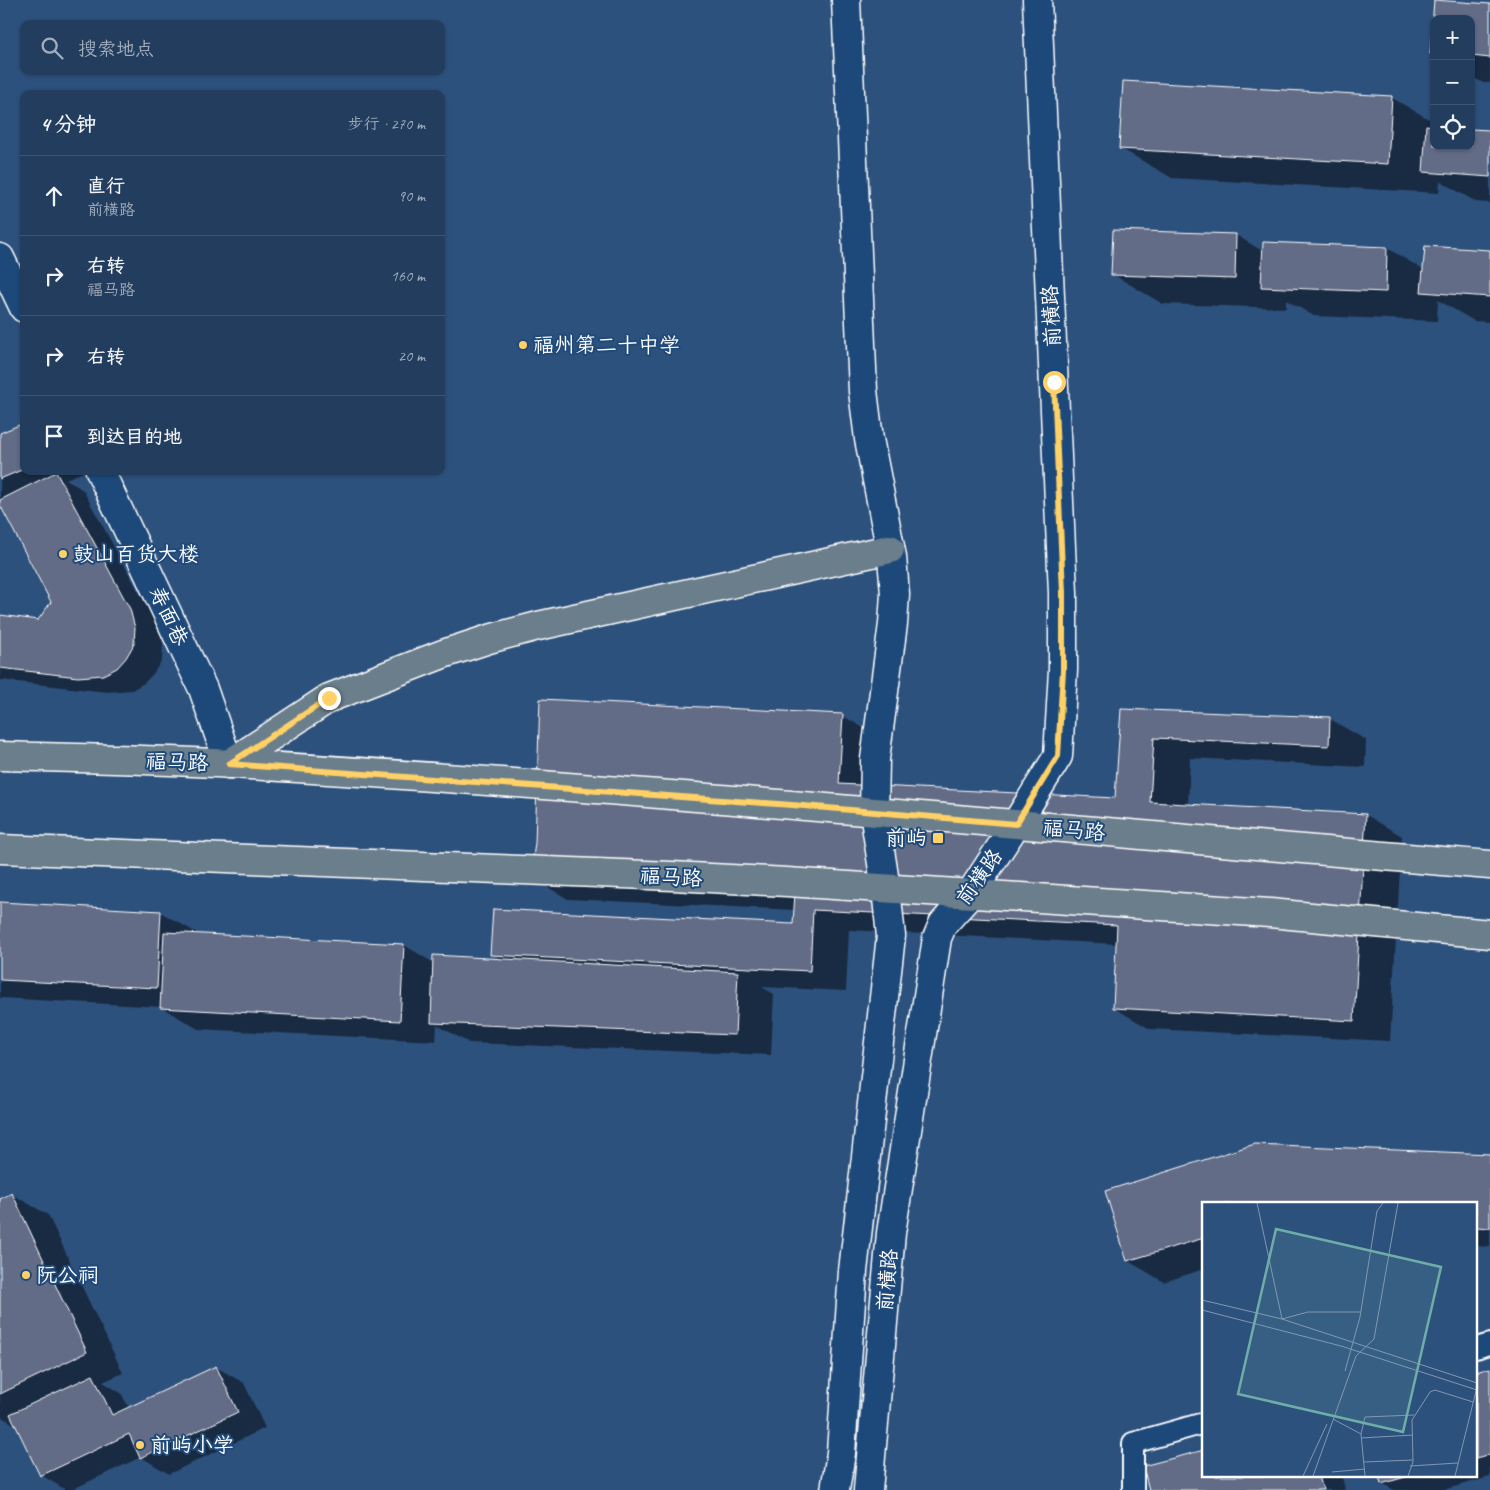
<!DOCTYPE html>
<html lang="zh">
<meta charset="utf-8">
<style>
:root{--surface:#223d5e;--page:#2a4464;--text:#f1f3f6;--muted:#a2aebc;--line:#3f5673}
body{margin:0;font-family:Caveat,"LXGW WenKai TC",sans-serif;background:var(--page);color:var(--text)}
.controls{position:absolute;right:15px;top:15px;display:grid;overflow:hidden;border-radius:10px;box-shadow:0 1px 4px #0004}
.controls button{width:45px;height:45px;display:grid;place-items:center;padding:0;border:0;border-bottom:1px solid var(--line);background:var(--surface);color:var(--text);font:25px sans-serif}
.stop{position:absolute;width:15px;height:15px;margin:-11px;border:4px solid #ffd166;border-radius:50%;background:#fff}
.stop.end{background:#ffd166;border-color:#fff;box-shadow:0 1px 5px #0008}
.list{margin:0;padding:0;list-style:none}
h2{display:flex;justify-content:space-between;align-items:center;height:65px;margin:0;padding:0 20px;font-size:21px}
h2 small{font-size:16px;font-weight:400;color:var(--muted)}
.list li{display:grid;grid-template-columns:32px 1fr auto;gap:15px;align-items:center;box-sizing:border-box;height:80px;padding:0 20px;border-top:1px solid var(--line)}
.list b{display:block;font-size:19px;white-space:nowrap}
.list p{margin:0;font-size:16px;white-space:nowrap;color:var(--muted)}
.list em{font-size:16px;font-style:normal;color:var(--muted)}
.icon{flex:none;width:28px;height:28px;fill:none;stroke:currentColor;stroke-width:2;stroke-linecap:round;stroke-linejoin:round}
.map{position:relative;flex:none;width:1490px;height:1490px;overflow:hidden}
.search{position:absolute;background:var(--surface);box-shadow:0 1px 4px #0004;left:20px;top:20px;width:425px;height:55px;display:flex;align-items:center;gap:12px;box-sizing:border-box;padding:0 18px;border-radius:10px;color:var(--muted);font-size:19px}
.panel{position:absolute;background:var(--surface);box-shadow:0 1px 4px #0004;left:20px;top:90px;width:425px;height:385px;border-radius:10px}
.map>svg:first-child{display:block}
.shadow{fill:#0007}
.building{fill:#646c87;stroke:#fff}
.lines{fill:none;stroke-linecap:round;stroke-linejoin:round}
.service-casing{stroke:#fff;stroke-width:24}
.tertiary-casing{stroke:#fff;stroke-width:31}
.secondary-casing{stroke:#fff;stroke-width:31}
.primary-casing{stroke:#fff;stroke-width:31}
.service{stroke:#1f4a7a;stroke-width:20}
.tertiary{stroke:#1f4a7a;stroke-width:28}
.secondary{stroke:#1f4a7a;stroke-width:28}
.primary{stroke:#6b7e8b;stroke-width:28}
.route{stroke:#ffd166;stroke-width:6}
.poi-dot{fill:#ffd166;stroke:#1f4a7a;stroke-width:2}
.labels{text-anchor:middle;stroke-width:4;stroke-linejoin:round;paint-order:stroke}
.street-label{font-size:21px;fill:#fff;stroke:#1f4a7a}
.poi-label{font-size:21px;fill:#fff;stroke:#1f4a7a;text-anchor:start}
.inset-road{fill:none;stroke:#8197b1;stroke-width:1}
.view{fill:#6fada8;fill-opacity:0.15;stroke:#6fada8;stroke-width:2.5}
.inset-edge{fill:none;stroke:#fff;stroke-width:2.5}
</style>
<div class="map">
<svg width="1490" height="1490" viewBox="0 0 1490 1490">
<rect width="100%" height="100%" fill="#2d517d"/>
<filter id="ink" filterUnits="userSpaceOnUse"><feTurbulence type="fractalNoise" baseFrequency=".02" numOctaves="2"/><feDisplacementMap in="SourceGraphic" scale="10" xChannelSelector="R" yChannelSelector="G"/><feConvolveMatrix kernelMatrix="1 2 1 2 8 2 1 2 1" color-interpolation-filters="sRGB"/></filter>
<g filter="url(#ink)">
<g class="shadow">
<polygon points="1490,6 1490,83 1483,83 1471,76 1471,19"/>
<polygon points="1392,98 1434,122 1434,146 1471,146 1490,131 1490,203 1476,202 1440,181 1439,193 1172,178 1120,148"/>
<polygon points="1236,235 1264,252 1387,248 1424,270 1490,252 1490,322 1474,321 1438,300 1437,321 1314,316 1286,300 1286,308 1163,304 1112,274"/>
<polygon points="24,425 24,471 86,471 66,479 83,490 158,627 163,644 162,660 153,674 144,683 132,690 107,692 0,680 0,616 39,621 53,602 1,505 0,505 0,434"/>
<polygon points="1122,710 1330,719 1366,740 1365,767 1190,758 1188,806 1366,815 1402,836 1390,1041 1150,1029 1114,1008 1117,944 849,930 846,991 762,987 774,994 771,1055 469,1043 437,1025 436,1041 198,1029 161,1007 0,998 0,904 160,912 197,933 197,934 404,945 434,963 502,960 492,954 794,926 795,910 568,899 532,878 843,716 879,737 876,787 1116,800"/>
<polygon points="1255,1145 1490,1156 1490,1247 1476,1246 1476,1204 1204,1204 1204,1269 1164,1282 1128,1261"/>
<polygon points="12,1194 48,1215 123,1373 103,1382 121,1393 129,1408 216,1367 244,1383 265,1428 169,1474 141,1457 71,1490 66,1490 41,1475 15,1425 0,1416 0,1200"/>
<polygon points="1490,1369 1490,1477 1443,1490 1394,1490 1382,1483 1380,1476 1476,1476 1476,1373"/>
<polygon points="1204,1476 1342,1476 1345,1490 1150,1490"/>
</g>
<g class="building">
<polygon points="1434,0 1490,4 1490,58 1471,56 1471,19 1434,19 1434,54 1430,54"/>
<polygon points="1123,81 1392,96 1388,164 1119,149"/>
<polygon points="1426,125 1434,126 1434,146 1471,146 1471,129 1490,130 1490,177 1423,172"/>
<polygon points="1113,230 1236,234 1235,279 1111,275"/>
<polygon points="1263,242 1387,247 1386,292 1261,287"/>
<polygon points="1425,246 1490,250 1490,297 1421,292"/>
<polygon points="24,423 24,469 0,479 0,433"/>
<polygon points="56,472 130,609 135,628 134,644 126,658 117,668 103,675 78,677 0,668 0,615 38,620 51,602 0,505 0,500"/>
<polygon points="540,699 843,714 839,784 1115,798 1121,709 1330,717 1329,746 1154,738 1150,802 1366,814 1354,1021 1113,1008 1117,925 813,910 810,971 490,955 493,909 793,924 795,892 530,878 535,843"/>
<polygon points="0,902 161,911 157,988 0,980"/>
<polygon points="164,932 404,944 400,1021 160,1008"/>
<polygon points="433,955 738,972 735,1035 431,1023"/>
<polygon points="1255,1144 1490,1154 1490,1228 1476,1227 1476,1204 1204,1204 1204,1238 1127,1261 1105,1191"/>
<polygon points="12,1193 87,1352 0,1394 0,1199"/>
<polygon points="216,1366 238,1412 140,1458 129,1434 40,1476 10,1414 93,1375 112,1415"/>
<polygon points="1490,1368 1490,1454 1476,1458 1476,1372"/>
<polygon points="1204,1450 1204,1476 1319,1476 1323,1490 1149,1490 1143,1466"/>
<polygon points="1379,1476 1409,1476 1381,1484"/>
</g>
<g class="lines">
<g class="service-casing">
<g id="service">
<polyline points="1476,1348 1490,1344"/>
<polyline points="1133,1490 1133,1443 1204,1423"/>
</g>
</g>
<g class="tertiary-casing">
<g id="tertiary">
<polyline points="0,258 24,308"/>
<polyline points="100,471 203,689 229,764"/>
</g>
</g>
<g class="secondary-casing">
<g id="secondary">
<polyline points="835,1490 841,1453 853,1271 891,936 886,889 874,812 875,759 893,624 895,594 892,557 869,439 863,391 846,0"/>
<polyline points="868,1490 891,1233 937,938 943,924 971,893 1016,824 1058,756 1063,670 1063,593 1037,0"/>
</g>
</g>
<g class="primary-casing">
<g id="primary">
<path d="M0 756C77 758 155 759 233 764 652 789 1071 830 1490 865"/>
<polyline points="229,764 329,698 443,654 489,639 538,626 890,549"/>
<polyline points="0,849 672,876 787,882 1270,913 1490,934"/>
</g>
</g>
<use href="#service" class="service"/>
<use href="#tertiary" class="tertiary"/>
<use href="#secondary" class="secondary"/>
<use href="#primary" class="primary"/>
</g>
</g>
<g class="lines" filter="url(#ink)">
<polyline class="route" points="329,698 229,764 792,805 1016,824 1058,756 1063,670 1063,593 1054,382"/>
</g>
<g class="poi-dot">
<circle cx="523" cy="345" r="5"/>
<circle cx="63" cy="554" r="5"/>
<rect x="932" y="832" width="12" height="12" rx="2.5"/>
<circle cx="26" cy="1275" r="5"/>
<circle cx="140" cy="1445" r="5"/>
</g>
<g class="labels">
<g class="street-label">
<text transform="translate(1051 316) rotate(-93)" y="7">前横路</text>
<text transform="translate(169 616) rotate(65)" y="7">寿面巷</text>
<text transform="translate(177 762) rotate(2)" y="7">福马路</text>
<text transform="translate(1074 830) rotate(5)" y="7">福马路</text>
<text transform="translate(671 877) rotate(3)" y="7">福马路</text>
<text transform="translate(979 877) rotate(-54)" y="7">前横路</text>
<text transform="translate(887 1280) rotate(-85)" y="7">前横路</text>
</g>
<g class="poi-label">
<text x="533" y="352">福州第二十中学</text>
<text x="73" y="561">鼓山百货大楼</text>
<text x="927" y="845" text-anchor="end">前屿</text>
<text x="36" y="1282">阮公祠</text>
<text x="150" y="1452">前屿小学</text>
</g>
</g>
<g transform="translate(1202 1202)">
<rect width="275" height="275" fill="#2d517d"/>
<path class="inset-road" d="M55 1 80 117M0 98 80 117 275 181M0 108 139 144 275 188M80 117 106 110H159M143 169 158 115 175 9 181 1M131 217 159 232 163 274M159 232 163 215 212 213M159 236 211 233M162 260 211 258M208 264 256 261M130 270 163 267M101 274 125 222M111 274 154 154 172 137 196 1M206 274 211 260 210 218 228 190 233 188 271 200M253 274 275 185"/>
<path class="view" d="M74 27 239 65 201 230 36 192Z"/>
<rect width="275" height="275" class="inset-edge"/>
</g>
</svg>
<div class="controls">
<button>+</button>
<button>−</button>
<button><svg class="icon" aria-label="locate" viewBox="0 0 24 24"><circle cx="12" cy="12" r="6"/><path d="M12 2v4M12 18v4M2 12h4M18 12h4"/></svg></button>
</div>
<div class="stop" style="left:1054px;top:382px"></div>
<div class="stop end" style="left:329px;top:698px"></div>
<div class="search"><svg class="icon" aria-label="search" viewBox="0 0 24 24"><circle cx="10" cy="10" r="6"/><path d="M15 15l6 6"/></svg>搜索地点</div>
<section class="panel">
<h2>4 分钟<small>步行 · 270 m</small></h2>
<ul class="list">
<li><svg class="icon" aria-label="ahead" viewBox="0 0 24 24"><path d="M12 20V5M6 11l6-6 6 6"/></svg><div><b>直行</b><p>前横路</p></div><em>90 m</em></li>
<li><svg class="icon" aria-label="right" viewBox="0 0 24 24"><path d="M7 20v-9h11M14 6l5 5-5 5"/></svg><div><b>右转</b><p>福马路</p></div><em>160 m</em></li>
<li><svg class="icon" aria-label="right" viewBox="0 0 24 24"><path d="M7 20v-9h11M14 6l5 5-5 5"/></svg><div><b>右转</b></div><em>20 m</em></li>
<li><svg class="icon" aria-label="arrive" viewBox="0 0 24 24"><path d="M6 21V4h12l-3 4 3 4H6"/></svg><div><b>到达目的地</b></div></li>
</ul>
</section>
</div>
